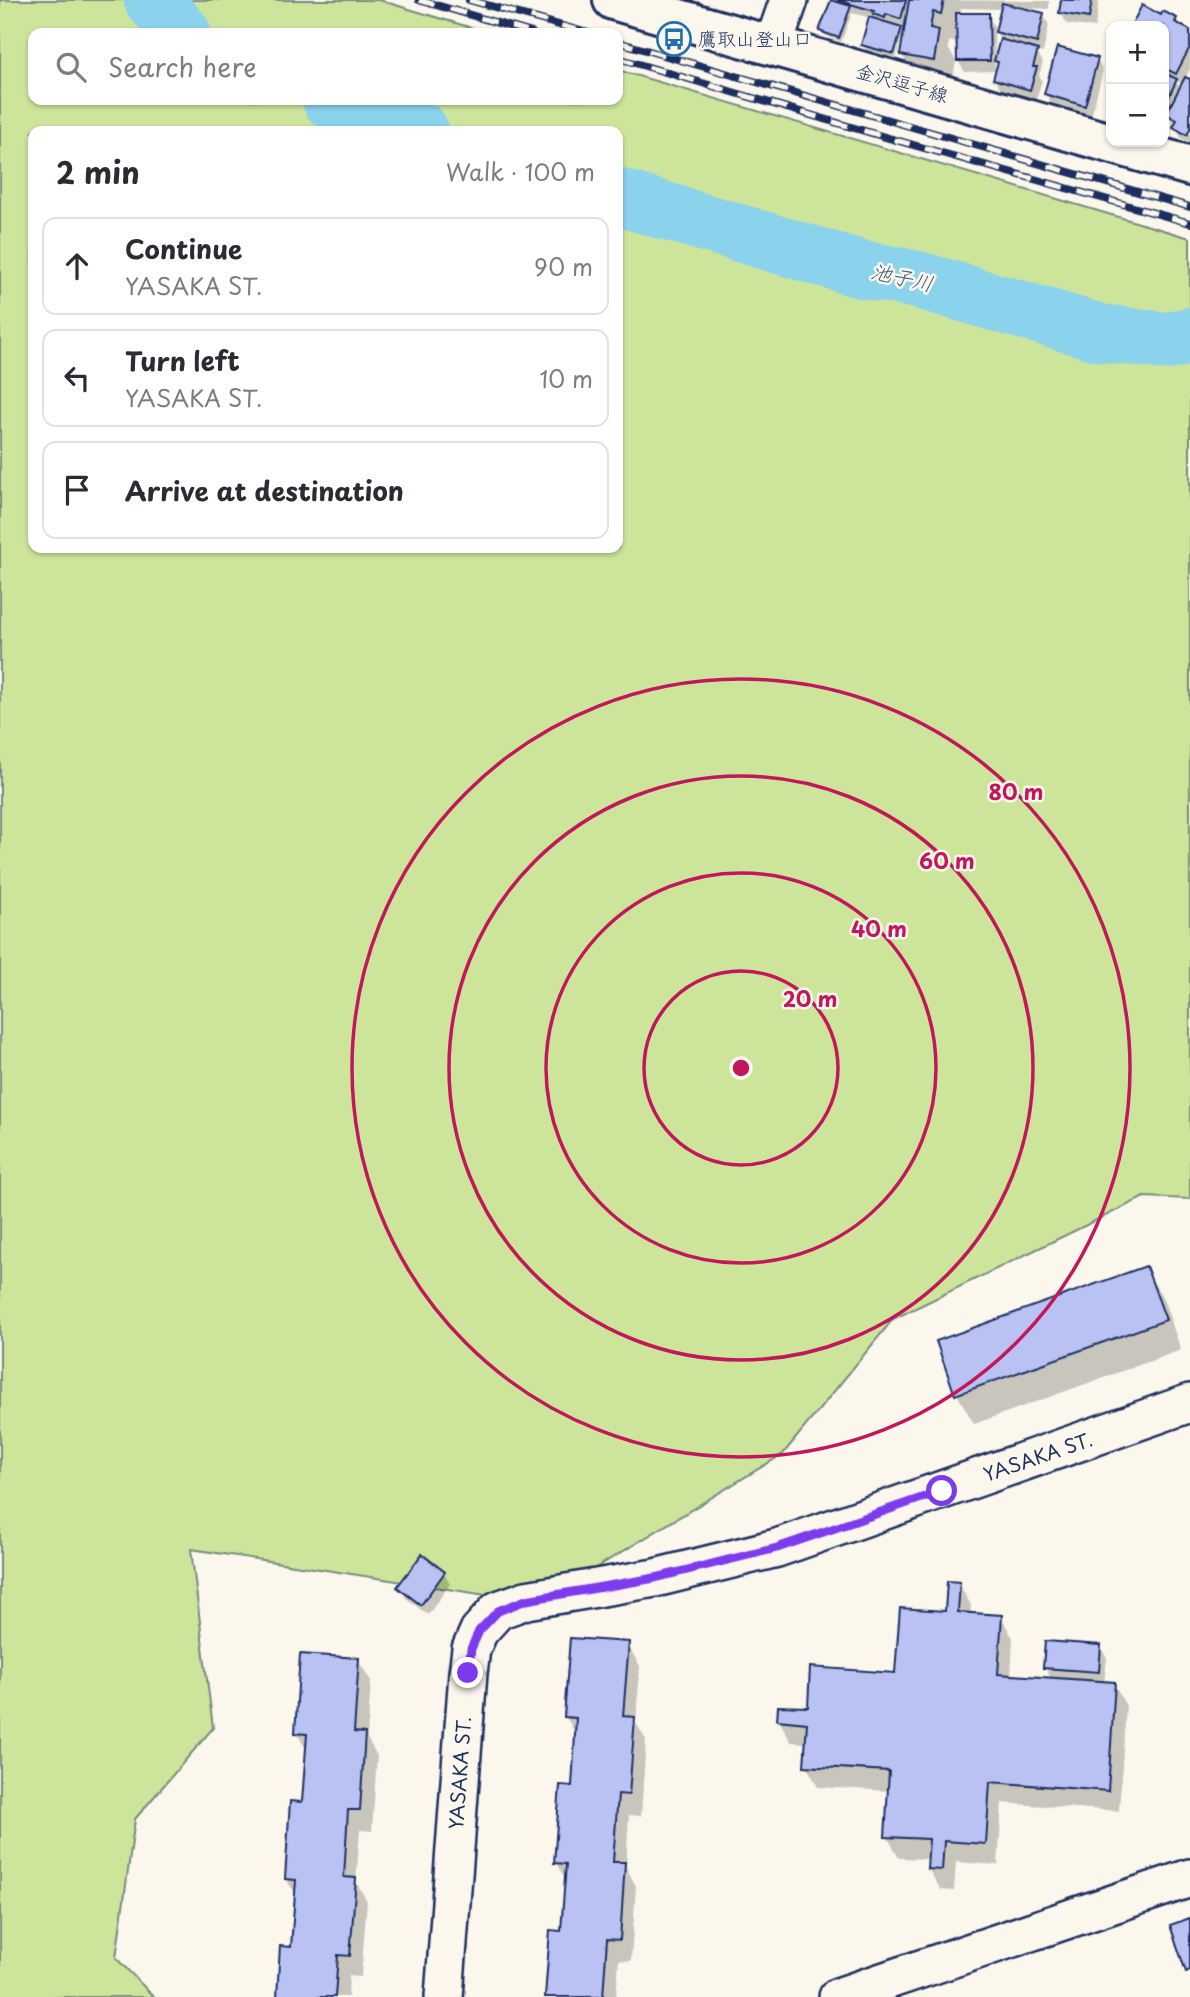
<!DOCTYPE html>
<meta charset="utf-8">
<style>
:root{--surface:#fff;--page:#f2f2f3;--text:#2b2b33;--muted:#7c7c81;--line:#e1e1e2}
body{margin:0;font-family:"Playpen Sans","Klee One",sans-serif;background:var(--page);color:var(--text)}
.controls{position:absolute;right:21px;top:21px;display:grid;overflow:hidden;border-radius:14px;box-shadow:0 2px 5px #0004}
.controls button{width:63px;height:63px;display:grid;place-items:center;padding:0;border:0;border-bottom:2px solid var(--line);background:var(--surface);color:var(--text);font:35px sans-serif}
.stop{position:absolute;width:21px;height:21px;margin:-16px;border:5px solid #7c3aed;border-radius:50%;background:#fff}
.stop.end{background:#7c3aed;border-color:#fff;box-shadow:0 2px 7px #0008}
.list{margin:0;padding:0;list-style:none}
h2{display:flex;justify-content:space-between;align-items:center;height:91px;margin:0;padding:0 28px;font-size:30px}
h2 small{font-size:23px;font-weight:400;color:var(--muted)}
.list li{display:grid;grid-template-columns:46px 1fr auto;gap:21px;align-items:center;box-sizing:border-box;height:98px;margin:0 14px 14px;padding:0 14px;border:2px solid var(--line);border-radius:14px}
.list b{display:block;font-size:26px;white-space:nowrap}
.list p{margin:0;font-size:23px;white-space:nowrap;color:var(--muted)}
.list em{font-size:23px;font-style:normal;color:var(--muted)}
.icon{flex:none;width:38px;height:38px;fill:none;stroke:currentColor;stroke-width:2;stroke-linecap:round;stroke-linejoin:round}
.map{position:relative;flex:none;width:1190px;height:1997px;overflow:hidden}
.search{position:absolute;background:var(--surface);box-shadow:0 2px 5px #0004;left:28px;top:28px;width:595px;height:77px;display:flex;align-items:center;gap:18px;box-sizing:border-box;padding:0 24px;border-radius:14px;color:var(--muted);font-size:26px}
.panel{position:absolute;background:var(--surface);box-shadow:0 2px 5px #0004;left:28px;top:126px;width:595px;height:427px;border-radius:14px}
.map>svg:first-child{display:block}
.green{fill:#cce59b;stroke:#748a7c;stroke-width:2;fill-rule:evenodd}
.shadow{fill:#0003;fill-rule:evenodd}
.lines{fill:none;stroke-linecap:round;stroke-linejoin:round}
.river{stroke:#8bd2ec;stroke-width:58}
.building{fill:#bac2f4;stroke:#1b2f5e;stroke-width:2}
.minor-casing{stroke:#1b2f5e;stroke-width:42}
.major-casing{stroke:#1b2f5e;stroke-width:44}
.minor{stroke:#fbf7ec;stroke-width:37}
.major{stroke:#fbf7ec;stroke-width:38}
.rail-casing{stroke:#1b2f5e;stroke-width:8}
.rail{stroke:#fbf7ec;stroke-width:5;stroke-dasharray:16;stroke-linecap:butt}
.route{stroke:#7c3aed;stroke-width:9}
.ring{fill:none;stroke:#c2185b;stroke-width:3.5}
.labels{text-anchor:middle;stroke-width:5;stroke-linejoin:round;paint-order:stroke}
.poi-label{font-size:19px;fill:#1b2f5e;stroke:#fbf7ec;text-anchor:start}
.street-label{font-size:19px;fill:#1b2f5e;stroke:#fbf7ec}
.water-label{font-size:21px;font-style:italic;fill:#375882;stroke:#fbf7ec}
.centre{fill:#c2185b;stroke:#fbf7ec;stroke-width:3.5}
.ring-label{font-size:21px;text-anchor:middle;font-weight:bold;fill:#c2185b;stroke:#fbf7ec;stroke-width:5;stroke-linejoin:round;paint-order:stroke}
</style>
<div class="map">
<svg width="1190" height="1997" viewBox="0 0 1190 1997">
<rect width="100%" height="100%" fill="#fbf7ec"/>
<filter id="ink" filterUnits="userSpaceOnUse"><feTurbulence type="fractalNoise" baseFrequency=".0143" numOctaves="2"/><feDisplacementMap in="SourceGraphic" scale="14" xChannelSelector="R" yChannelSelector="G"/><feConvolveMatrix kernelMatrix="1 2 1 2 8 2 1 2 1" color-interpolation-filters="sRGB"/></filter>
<g filter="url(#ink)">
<path class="green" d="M0 0H379L489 33H33V100H618V70L1190 238V1199L1144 1197 893 1319 783 1454 538 1603 191 1549 213 1728 135 1819 116 1958 154 1997H0ZM33 131H618V548H33Z"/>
<g class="shadow">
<polygon points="837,0 907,0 910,5 910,0 1049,1 1049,9 1027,8 1026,10 1043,14 1049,25 1043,53 1036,51 1043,62 1039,75 1042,80 1036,100 1001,90 995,79 999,66 996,61 1001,41 996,32 1002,9 960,8 963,13 988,15 994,26 995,71 965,72 958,61 958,43 949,41 948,48 956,61 951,90 919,85 902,55 904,41 901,40 896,58 866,50 863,45 871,18 852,13 841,42 824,35 821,31 839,4"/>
<polygon points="1063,0 1099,0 1095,28 1067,24 1061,13"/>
<path d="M1143 8 1162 18 1176 19 1180 27 1190 32V69L1185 79 1190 81V143L1181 138 1170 117 1164 130V26H1133ZM1175 80 1183 84 1181 89Z"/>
<polygon points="1097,60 1103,71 1091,116 1052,105 1046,94"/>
<polygon points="1145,1269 1163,1298 1181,1350 974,1424 957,1394"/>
<polygon points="422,1557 444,1573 450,1584 428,1615 406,1598 400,1587"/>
<polygon points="959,1584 971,1605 970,1614 1001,1617 1013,1638 1011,1677 1052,1680 1045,1667 1100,1647 1107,1658 1104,1683 1114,1684 1126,1706 1119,1811 1002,1803 998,1865 956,1862 954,1891 941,1890 928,1869 929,1859 899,1858 887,1836 890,1791 818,1787 806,1765 807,1743 791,1742 779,1720 897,1674 947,1613"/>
<polygon points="627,1644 640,1666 636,1723 646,1740 641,1816 629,1815 626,1867 636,1886 631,1961 619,1960 616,1997 547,1997 562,1933 566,1880 556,1863 573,1788 577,1736 566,1717"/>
<polygon points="358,1660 371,1681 367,1738 377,1756 372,1831 360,1830 356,1882 367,1901 361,1977 349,1976 348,1997 279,1997 293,1949 297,1896 286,1879 303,1804 307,1751 297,1733"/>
</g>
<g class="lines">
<g class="river">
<polyline points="153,0 182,33"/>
<polyline points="331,100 420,131"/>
<polyline points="618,197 857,268 918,280 1101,333 1167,341 1190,336"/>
</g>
</g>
<g class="building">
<polygon points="831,0 851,6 839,38 819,31"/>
<polygon points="837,0 906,0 901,19 886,14 885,18 873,14 874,11"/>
<polygon points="909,0 944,0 941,14 933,12 930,28 939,30 934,61 900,55"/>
<polygon points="1061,0 1092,0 1089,18 1059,13"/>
<polygon points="1002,3 1044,13 1037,43 995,32"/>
<polygon points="1142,5 1161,15 1163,11 1177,18 1175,22 1190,30 1190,47 1176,74 1164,68 1164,26 1131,26"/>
<polygon points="956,13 989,13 990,61 957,61"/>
<polygon points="869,17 902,27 894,54 861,45"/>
<polygon points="1000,39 1038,50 1033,67 1037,67 1030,90 993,79 998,62 994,61"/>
<polygon points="1057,47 1098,58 1085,106 1044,94"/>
<polygon points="1164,73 1177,79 1164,107"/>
<polygon points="1185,77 1190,79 1190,129 1187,135 1173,127 1177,120 1166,114"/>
<polygon points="1146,1266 1166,1320 955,1395 936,1341"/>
<polygon points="422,1554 445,1572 421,1605 397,1587"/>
<polygon points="947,1581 960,1582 958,1612 1002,1615 998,1674 1115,1682 1108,1791 990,1782 986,1844 944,1841 942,1870 927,1869 929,1839 885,1837 889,1771 804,1766 807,1723 777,1720 778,1706 808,1707 810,1667 895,1673 900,1608 945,1611"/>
<polygon points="570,1638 629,1642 623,1716 635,1717 629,1795 618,1794 613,1862 625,1862 620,1940 607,1939 603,1997 545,1997 550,1930 561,1931 566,1864 554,1863 560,1785 572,1786 576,1718 564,1717"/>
<polygon points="1045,1641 1101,1645 1099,1672 1043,1668"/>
<polygon points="300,1654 359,1658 354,1732 365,1733 360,1810 348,1810 344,1877 356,1878 350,1956 338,1955 335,1997 277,1997 280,1946 291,1947 296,1880 285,1879 290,1801 302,1802 307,1734 295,1733"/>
<polygon points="1190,1918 1190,1970 1186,1972 1170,1925"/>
</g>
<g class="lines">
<g class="minor-casing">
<g id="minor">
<polyline points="773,46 789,0"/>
<polyline points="444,1997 468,1673 471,1649 479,1631 498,1610 526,1600 655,1578 777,1548 1190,1403"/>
<polyline points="838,1997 1190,1878"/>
</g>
</g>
<g class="major-casing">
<polyline id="major" points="613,0 1190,166"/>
</g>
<use href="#minor" class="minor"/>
<use href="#major" class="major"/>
<g class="rail-casing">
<g id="rail">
<polyline points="419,0 532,33"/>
<polyline points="469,0 588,33"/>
<polyline points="618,42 1190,207"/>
<polyline points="618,58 885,137 1190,223"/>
</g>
</g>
<use href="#rail" class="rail"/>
</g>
</g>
<g class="lines" filter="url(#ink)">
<polyline class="route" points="468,1673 471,1649 479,1631 498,1611 526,1600 655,1578 777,1548 942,1491"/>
</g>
<g class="ring">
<circle cx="741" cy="1068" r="97"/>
<circle cx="741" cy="1068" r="195"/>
<circle cx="741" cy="1068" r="292"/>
<circle cx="741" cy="1068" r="389"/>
</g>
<defs>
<g id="bus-ring" transform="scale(1.75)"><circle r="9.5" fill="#fbf7ec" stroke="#1f6fb2" stroke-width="1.5"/><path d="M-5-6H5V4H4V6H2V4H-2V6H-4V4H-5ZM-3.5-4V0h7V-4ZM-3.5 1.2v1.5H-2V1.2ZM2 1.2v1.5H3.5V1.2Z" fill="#1f6fb2"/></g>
</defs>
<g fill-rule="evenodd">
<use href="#bus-ring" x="674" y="39"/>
</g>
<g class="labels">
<g class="poi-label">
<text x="698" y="46">鷹取山登山口</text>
</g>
<g class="street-label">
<text transform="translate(902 83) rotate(16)" y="7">金沢逗子線</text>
<text transform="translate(1038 1457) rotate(-19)" y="7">YASAKA ST.</text>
<text transform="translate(460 1773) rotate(-86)" y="7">YASAKA ST.</text>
</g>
<g class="water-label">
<text transform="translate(902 278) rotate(13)" y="7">池子川</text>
</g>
</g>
<circle cx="741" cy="1068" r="10" class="centre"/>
<g class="ring-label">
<text x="1016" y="800">80 m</text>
<text x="947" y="869">60 m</text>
<text x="879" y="937">40 m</text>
<text x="810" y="1007">20 m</text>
</g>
</svg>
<div class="controls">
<button>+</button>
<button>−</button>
</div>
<div class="stop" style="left:942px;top:1491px"></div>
<div class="stop end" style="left:468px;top:1673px"></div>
<div class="search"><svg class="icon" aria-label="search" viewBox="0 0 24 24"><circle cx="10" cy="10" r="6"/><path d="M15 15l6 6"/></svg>Search here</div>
<section class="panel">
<h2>2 min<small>Walk · 100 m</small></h2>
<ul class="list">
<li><svg class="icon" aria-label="ahead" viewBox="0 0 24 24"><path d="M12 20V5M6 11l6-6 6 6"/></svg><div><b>Continue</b><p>YASAKA ST.</p></div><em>90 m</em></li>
<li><svg class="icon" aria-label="left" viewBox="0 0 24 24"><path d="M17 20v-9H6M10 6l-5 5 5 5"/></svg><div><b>Turn left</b><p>YASAKA ST.</p></div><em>10 m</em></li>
<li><svg class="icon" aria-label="arrive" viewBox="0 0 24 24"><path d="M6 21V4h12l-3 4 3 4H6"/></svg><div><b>Arrive at destination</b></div></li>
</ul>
</section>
</div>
